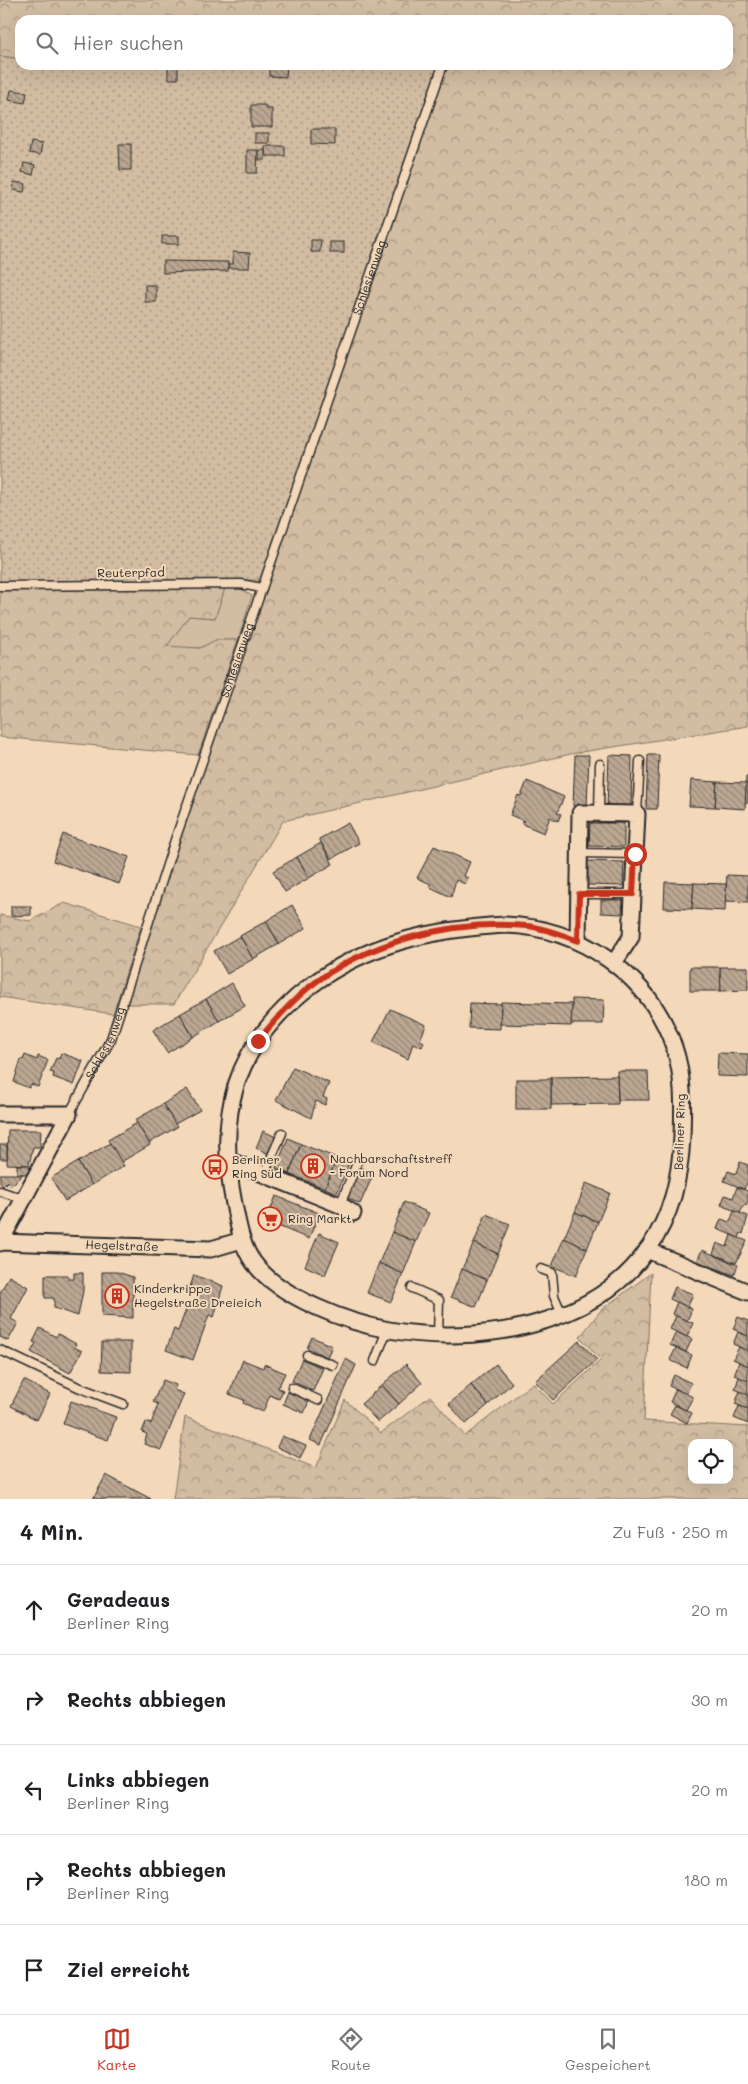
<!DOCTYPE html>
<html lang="de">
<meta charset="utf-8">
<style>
:root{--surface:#fff;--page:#f6f6f6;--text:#202124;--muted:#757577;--line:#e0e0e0;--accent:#c8321e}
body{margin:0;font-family:Mali,sans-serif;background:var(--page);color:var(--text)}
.controls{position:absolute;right:15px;bottom:15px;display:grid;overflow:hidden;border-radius:10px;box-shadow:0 5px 20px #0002}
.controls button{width:45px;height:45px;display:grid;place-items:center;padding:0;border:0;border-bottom:1px solid var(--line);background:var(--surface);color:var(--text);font:25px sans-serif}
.stop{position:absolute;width:15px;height:15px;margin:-11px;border:4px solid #c8321e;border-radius:50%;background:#fff}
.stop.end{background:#c8321e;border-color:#fff;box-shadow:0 1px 5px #0008}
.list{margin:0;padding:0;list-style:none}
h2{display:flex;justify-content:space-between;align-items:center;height:65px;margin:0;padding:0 20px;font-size:21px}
h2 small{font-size:16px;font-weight:400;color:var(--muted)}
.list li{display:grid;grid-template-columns:32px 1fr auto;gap:15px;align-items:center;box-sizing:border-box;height:90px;padding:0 20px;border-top:1px solid var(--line)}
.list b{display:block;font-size:19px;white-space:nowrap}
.list p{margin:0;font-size:16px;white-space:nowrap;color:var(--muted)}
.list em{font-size:16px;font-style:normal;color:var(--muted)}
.icon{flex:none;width:28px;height:28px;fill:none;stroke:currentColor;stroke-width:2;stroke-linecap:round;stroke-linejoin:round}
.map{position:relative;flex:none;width:748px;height:1499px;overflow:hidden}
.search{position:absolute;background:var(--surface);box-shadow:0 5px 20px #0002;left:15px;right:15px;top:15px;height:55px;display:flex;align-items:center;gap:12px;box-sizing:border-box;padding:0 18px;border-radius:15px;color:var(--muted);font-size:19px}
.sheet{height:515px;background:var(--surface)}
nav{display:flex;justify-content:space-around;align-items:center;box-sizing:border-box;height:70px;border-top:1px solid var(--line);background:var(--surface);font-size:14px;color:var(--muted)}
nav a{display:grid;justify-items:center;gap:2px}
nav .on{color:var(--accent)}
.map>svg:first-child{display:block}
.grass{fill:#d2bca2;stroke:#7e7466}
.forest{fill:url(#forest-crowns);stroke:#7e7466;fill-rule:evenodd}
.garden{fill:url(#garden-dots);stroke:#7e7466}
.building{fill:url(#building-back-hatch);stroke:#2b2b2b}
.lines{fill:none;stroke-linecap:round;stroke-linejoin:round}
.lane-casing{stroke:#2b2b2b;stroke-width:11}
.street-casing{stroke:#2b2b2b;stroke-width:19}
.lane{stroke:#f3d8ba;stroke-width:8}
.street{stroke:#f3d8ba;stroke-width:15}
.route{stroke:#c8321e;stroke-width:6}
.labels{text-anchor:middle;stroke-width:4;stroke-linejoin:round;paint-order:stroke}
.street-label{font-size:12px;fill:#2b2b2b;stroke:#f3d8ba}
.poi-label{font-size:12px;fill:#2b2b2b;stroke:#f3d8ba;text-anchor:start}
</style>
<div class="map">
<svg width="748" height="1499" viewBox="0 0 748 1499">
<defs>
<pattern id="forest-crowns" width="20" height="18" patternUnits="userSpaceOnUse" patternTransform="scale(1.25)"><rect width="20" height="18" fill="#d2bca2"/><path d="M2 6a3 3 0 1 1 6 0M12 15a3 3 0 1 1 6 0" fill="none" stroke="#ab9984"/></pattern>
<pattern id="garden-dots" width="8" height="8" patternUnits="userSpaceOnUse" patternTransform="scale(1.25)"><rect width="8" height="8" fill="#d2bca2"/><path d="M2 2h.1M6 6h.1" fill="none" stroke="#ab9984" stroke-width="1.8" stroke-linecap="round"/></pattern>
<pattern id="building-back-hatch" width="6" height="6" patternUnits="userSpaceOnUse" patternTransform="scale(1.25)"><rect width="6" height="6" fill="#bba792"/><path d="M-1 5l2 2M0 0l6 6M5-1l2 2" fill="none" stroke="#988877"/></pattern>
</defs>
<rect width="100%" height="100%" fill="#f3d8ba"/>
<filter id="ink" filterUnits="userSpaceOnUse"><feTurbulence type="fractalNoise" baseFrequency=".02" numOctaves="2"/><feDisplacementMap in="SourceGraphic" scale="10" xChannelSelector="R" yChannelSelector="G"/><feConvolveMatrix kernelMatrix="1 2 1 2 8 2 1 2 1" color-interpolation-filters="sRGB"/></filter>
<g filter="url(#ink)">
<polygon class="grass" points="225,588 241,589 252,596 238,640 216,640 200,648 166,647 189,616 215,618"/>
<g class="forest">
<polygon points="0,0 748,0 748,726 575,753 283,821 174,1004 123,1004 447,65 728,65 728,20 20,20 20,59 0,56"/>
<polygon points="225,588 215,618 189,616 167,646 200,648 216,640 238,640 198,755 0,737 0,591"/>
<polygon points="64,903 141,926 113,1014 0,997 0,915 30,921"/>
<path d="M651 1273 644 1421 748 1427V1499H173L185 1417 316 1468 345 1400 381 1433 430 1396 465 1436 533 1383 553 1404 601 1360 580 1337 601 1310ZM692 1443H729V1480H692Z"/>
</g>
<polygon class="garden" points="0,56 20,59 20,65 440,65 260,580 0,582"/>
<g class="building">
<rect x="168" y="65" width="10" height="14"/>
<polygon points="269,65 287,65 286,77 269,76"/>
<polygon points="11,90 27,92 25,103 9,100"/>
<polygon points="251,105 265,105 266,109 272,109 272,127 251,127"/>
<polygon points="311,129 335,129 335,145 311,144"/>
<rect x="255" y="133" width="14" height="10"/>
<polygon points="31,142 42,144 40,155 29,153"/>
<polygon points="119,144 131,144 131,170 120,170"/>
<rect x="265" y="146" width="20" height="10"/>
<polygon points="247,150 258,150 257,173 247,173"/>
<rect x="259" y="150" width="6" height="10"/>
<polygon points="24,163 35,165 33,175 22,172"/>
<polygon points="14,182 26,184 24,192 13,190"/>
<rect x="162" y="236" width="17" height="8"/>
<polygon points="311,240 321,240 320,252 311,252"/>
<rect x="330" y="242" width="14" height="11"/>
<polygon points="233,252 250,253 249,268 228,268 228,264 233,264"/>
<polygon points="163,261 228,262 228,271 163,273"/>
<rect x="145" y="285" width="11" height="17"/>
<polygon points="575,755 589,755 587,806 573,806"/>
<polygon points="609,755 632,756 631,808 607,808"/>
<polygon points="648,755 659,755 657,809 646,809"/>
<polygon points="746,777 748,777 748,803 745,803"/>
<polygon points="691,780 717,782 715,807 689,806"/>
<polygon points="527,781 564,797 557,813 561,814 558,821 550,817 544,833 522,824 524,821 510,815 518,795 521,796"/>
<polygon points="717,782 746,783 745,809 715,807"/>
<polygon points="348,823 359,843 331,859 319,839"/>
<polygon points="590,823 624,823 624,847 589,846"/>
<polygon points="63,834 129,857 119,884 53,861"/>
<polygon points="321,843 333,864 309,878 297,857"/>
<polygon points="434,846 470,862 464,876 468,878 465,884 456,880 451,897 430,887 431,884 417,878"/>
<polygon points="297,857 309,878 285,892 273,871"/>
<polygon points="587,861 624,862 623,886 587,885"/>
<polygon points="727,875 748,876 748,902 725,901"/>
<polygon points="665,882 694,883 692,909 664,908"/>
<polygon points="694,883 726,884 725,911 692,909"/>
<polygon points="601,900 623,900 622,914 601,913"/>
<polygon points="292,905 306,928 279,944 266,921"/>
<polygon points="11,906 31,906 31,915 11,916"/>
<polygon points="266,921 279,944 253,959 240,936"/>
<polygon points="240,936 253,959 227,974 214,951"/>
<polygon points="690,967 720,967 721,991 690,991"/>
<polygon points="720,967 748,967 748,990 721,991"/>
<polygon points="232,983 245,1006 219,1021 206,999"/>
<polygon points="206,999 219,1021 193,1037 180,1014"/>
<polygon points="572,999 604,1000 603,1024 571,1024"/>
<polygon points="501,1002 572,1004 571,1026 500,1024"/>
<polygon points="470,1003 501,1004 500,1029 469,1028"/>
<polygon points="390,1009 426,1025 420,1040 424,1042 422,1047 413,1043 408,1059 373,1042"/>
<polygon points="180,1014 193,1037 167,1053 153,1030"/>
<polygon points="61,1053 83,1061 74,1085 53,1077 54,1073 50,1072 56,1058 59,1059"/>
<polygon points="718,1053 748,1054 748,1077 717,1076"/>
<polygon points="25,1055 37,1060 38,1056 48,1060 38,1087 31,1084 29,1088 14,1082 21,1059 23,1060"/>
<polygon points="293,1067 329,1083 323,1097 327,1099 325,1105 316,1101 311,1118 276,1100"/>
<polygon points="617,1071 648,1071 649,1100 618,1100"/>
<polygon points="617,1076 618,1104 551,1105 551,1077"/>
<rect x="516" y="1079" width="35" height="30"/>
<polygon points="187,1089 200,1110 175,1124 163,1104"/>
<polygon points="163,1104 177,1127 149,1143 135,1120"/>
<polygon points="137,1123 150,1145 121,1162 108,1140"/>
<polygon points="8,1130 41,1130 40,1147 33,1147 29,1165 7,1164"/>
<polygon points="263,1131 276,1137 269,1154 256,1148"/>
<polygon points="288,1138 301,1144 289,1174 276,1168"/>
<polygon points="110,1143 124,1166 92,1185 78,1162"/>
<polygon points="301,1144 337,1158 325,1188 289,1174"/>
<rect x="0" y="1145" width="7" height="14"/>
<polygon points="337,1158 349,1163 337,1193 325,1188"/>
<polygon points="78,1162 92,1185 65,1201 51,1178"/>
<polygon points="740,1162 748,1165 748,1181 744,1189 724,1181 728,1171 736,1174"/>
<polygon points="17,1165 29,1165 30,1174 17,1174"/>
<polygon points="360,1167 374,1173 360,1204 347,1198"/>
<polygon points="0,1174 23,1174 11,1186 8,1181 3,1186 0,1183"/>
<polygon points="586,1183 610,1193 598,1222 575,1212"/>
<polygon points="737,1187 748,1191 748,1202 746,1206 744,1205 740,1213 721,1205 725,1195 733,1198"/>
<polygon points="276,1196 319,1213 309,1239 266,1221"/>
<polygon points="404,1202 429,1213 416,1242 392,1232"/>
<polygon points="734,1211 748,1216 743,1234 741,1233 739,1238 717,1229 721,1219 730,1222"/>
<polygon points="575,1212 598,1222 587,1249 564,1238"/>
<polygon points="486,1214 510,1224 498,1254 474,1243"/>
<polygon points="392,1232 416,1242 403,1274 379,1263"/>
<polygon points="319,1233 339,1242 325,1275 305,1266"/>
<polygon points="731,1235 747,1241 736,1263 713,1254 717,1243 727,1247"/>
<polygon points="564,1238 587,1249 576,1276 552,1266"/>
<polygon points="474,1243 498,1254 487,1280 462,1269"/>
<polygon points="702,1250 738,1265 734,1275 697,1261"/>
<polygon points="379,1263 403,1274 391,1302 367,1293"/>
<polygon points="462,1269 487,1280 476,1307 451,1297"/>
<polygon points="102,1272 117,1272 133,1277 133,1318 102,1316"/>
<polygon points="74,1273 83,1273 83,1291 78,1316 54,1308 54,1298 45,1298 45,1275 68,1275 68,1279 74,1279"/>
<polygon points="194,1275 223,1286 214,1317 209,1315 193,1360 166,1350 174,1329 178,1331 187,1307 193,1309 199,1290 190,1287"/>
<polygon points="9,1276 28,1287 11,1319 18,1323 8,1341 0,1337 0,1293"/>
<polygon points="675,1287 693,1294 687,1307 670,1299"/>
<polygon points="677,1302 692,1309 687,1321 672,1314"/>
<polygon points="676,1316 693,1323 687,1337 670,1329"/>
<polygon points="738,1317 748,1321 748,1336 733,1329"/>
<polygon points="40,1328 56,1337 58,1334 76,1344 74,1347 82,1351 70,1373 31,1352 36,1343 33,1342"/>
<polygon points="676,1332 692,1339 686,1352 670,1345"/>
<polygon points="738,1332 748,1336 748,1351 733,1344"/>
<polygon points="312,1337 332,1346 327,1357 307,1348"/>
<polygon points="579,1341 597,1360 553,1400 535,1381"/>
<polygon points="102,1342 131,1342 131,1372 101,1371"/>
<polygon points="739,1347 748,1351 748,1366 733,1359"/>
<polygon points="676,1348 692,1355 687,1368 670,1360"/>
<polygon points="302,1359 323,1368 313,1391 292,1381"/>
<polygon points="346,1359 356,1365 321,1445 310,1440"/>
<polygon points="243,1360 263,1368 264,1364 285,1373 278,1388 283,1390 279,1399 270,1395 263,1412 243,1403 244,1400 229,1394"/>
<polygon points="739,1362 748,1366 748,1381 734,1375"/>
<polygon points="406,1364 422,1383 399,1404 382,1385"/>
<polygon points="496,1364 512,1383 488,1405 471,1385"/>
<polygon points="674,1375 691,1383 686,1394 669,1386"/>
<polygon points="739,1377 748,1381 748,1395 735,1389"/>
<polygon points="24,1380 50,1394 37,1420 11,1406"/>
<polygon points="163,1380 176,1385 174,1390 184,1394 161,1450 144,1444 147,1434 142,1432 146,1422 151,1424 158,1404 153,1402"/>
<polygon points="382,1385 399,1404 378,1422 361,1404"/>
<polygon points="471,1385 488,1405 466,1424 449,1404"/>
<polygon points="676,1389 693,1397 686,1410 670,1402"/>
<polygon points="740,1391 748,1395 748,1409 735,1404"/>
<polygon points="288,1392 309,1401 304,1413 283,1404"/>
<polygon points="71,1401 116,1417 108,1440 63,1424"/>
<polygon points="675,1405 692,1413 687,1423 670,1414"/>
<polygon points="739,1406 748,1409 748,1424 734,1418"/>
<polygon points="282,1436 306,1446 300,1458 277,1447"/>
<polygon points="106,1475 151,1499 93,1499"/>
</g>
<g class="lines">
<g class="lane-casing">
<g id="lane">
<polyline points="0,586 241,584 262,588"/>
<polyline points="599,813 600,764"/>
<polyline points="637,814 640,761"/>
<polyline points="580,853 635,854"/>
<polyline points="579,894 633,894"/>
<path id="s1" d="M69 1114 111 1039 175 840 443 65"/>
<polyline points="264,1174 282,1133"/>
<polyline points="0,1191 23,1199"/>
<polyline points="340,1205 357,1163"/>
<polyline points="541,1269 552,1273 554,1296 562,1314"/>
<polyline points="412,1288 439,1300 438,1335"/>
<polyline points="0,1350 78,1387 123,1404"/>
<polyline points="307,1355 333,1365"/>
<polyline points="375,1361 387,1330"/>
<polyline points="292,1388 318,1400"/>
</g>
</g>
<g class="street-casing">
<g id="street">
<path d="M505 925C580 927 650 975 674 1047 684 1075 683 1108 682 1137 680 1178 672 1215 648 1249 593 1328 477 1345 389 1330 348 1323 279 1297 254 1263 241 1246 238 1223 234 1204 216 1113 234 1046 309 987 366 943 434 929 505 925Z"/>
<polyline points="578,941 580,813 637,814 631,937 614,963"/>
<polyline points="0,1114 69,1114 0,1243"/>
<polyline points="228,1160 340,1205 353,1213"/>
<path id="s2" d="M0 1242 211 1249 242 1240"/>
<polyline points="647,1250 748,1292"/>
</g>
</g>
<use href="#lane" class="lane"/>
<use href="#street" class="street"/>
</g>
</g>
<g class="lines" filter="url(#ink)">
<path class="route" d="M258 1041C273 1022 289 1004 308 988 365 942 454 919 527 926 545 928 562 935 578 941L579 894H633L635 854"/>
</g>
<defs>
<g id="building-ring" transform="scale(1.25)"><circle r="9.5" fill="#f3d8ba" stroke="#c8321e" stroke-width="1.5"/><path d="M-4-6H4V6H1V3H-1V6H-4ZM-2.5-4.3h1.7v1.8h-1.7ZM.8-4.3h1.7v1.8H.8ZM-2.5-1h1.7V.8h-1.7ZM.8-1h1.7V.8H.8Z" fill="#c8321e"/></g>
<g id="bus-ring" transform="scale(1.25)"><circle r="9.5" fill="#f3d8ba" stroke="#c8321e" stroke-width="1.5"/><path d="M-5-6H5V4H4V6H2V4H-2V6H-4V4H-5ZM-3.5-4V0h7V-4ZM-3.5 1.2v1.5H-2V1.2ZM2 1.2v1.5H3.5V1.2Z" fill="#c8321e"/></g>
<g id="supermarket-ring" transform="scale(1.25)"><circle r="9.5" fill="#f3d8ba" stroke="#c8321e" stroke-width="1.5"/><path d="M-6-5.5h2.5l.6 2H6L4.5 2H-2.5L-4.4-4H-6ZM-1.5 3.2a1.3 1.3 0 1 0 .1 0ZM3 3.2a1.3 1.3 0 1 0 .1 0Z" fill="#c8321e"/></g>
</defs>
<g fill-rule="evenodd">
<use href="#building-ring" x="313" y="1166"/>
<use href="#bus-ring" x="215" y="1167"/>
<use href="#supermarket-ring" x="270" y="1219"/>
<use href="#building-ring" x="117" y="1296"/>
</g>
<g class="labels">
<g class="street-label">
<text dy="4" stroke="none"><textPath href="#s1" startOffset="890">Schlesienweg</textPath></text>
<text transform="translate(131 573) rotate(-1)" y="4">Reuterpfad</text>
<text dy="4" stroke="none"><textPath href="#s1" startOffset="485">Schlesienweg</textPath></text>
<text dy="4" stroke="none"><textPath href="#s1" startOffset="80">Schlesienweg</textPath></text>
<text transform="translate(680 1132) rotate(-88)" y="4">Berliner Ring</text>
<text dy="4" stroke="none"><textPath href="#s2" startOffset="122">Hegelstraße</textPath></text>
</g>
<g class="poi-label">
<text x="330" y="1163">Nachbarschaftstreff<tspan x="330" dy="14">- Forum Nord</tspan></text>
<text x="232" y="1164">Berliner<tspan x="232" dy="14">Ring Süd</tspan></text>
<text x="288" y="1223">Ring Markt</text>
<text x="134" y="1293">Kinderkrippe<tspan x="134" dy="14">Hegelstraße Dreieich</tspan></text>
</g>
</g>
</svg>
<div class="controls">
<button><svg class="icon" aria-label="locate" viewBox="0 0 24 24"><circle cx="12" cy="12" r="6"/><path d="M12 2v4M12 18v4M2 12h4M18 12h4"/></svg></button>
</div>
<div class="stop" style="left:635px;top:854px"></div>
<div class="stop end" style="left:258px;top:1041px"></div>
<div class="search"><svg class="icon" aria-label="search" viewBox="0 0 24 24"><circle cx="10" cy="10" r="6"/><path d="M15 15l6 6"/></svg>Hier suchen</div>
</div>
<section class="sheet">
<h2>4 Min.<small>Zu Fuß · 250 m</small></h2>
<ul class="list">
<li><svg class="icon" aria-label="ahead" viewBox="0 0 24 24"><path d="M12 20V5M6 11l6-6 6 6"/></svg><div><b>Geradeaus</b><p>Berliner Ring</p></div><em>20 m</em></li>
<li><svg class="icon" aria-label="right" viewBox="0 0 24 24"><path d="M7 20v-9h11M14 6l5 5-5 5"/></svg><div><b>Rechts abbiegen</b></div><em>30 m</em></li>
<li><svg class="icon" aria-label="left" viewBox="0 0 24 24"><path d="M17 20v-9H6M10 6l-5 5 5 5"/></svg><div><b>Links abbiegen</b><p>Berliner Ring</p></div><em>20 m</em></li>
<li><svg class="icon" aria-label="right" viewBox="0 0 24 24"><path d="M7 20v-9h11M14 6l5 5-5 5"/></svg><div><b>Rechts abbiegen</b><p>Berliner Ring</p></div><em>180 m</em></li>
<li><svg class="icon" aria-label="arrive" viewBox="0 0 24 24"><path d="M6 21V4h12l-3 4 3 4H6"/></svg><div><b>Ziel erreicht</b></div></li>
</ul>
</section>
<nav>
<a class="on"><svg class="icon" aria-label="map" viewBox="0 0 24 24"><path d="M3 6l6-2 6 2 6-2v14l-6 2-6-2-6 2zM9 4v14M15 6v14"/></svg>Karte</a>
<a><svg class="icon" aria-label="directions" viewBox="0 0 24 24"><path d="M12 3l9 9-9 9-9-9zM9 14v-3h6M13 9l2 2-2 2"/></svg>Route</a>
<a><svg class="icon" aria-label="saved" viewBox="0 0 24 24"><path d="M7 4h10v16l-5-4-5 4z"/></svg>Gespeichert</a>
</nav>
